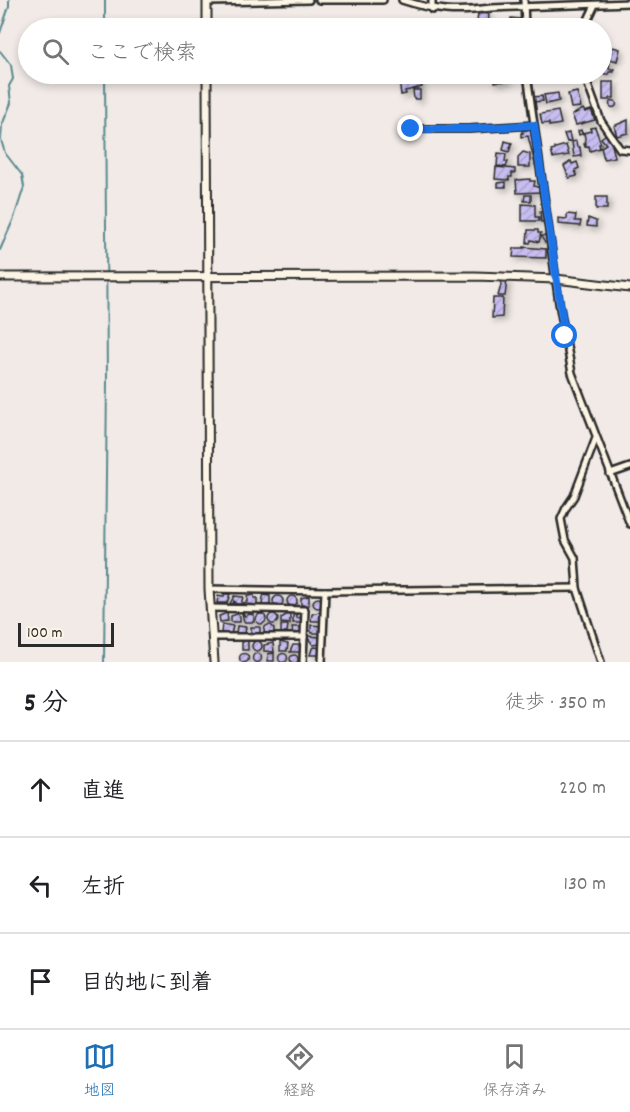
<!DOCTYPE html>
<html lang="ja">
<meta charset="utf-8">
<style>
:root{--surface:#fff;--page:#f6f6f6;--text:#202124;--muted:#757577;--line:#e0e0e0;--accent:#1f6fb2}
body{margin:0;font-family:Dekko,"Klee One",sans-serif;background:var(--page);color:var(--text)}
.scale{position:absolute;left:18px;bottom:15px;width:96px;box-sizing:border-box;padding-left:6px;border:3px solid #2b2b2b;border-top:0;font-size:16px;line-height:21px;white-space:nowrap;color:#2b2b2b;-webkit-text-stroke:4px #fcf5e5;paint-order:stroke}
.stop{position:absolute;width:18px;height:18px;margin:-14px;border:4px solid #1a73e8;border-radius:50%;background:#fff}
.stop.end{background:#1a73e8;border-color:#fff;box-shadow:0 2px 6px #0008}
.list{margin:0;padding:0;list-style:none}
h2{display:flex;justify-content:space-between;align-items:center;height:78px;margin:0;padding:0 24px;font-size:26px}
h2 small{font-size:20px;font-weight:400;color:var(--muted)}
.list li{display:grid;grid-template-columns:39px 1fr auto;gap:18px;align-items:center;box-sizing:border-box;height:96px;padding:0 24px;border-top:2px solid var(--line)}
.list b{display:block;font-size:22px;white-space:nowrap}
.list em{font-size:20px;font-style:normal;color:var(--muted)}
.icon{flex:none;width:33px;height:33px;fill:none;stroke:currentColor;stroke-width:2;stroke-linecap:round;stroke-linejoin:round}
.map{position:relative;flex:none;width:630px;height:662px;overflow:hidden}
.search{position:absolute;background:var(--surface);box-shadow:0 3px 9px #0003;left:18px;right:18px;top:18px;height:66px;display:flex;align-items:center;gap:15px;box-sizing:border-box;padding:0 21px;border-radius:33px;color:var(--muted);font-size:22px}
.sheet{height:366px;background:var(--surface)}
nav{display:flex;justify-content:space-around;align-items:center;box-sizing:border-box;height:84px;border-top:2px solid var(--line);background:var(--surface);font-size:16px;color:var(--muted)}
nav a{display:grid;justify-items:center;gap:3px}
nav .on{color:var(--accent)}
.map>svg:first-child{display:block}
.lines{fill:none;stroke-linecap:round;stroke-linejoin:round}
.stream{stroke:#5a8a8f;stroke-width:2}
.building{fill:url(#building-hatch);stroke:#2b2b2b;stroke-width:1.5;filter:url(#shadow)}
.minor-casing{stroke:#2b2b2b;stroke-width:10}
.tertiary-casing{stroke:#2b2b2b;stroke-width:11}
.minor{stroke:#fcf5e5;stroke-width:5}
.tertiary{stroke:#fcf5e5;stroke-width:7}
.route{stroke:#1a73e8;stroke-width:8}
</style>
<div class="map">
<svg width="630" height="662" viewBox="0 0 630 662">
<defs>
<pattern id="building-hatch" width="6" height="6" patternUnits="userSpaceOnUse" patternTransform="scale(1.5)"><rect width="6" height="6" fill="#c7bdef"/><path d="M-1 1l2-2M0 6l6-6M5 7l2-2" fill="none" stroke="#aba3cd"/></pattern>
<filter id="shadow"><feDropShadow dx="3" dy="3" stdDeviation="3" flood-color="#0004"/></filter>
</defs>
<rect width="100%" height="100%" fill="#f1eae7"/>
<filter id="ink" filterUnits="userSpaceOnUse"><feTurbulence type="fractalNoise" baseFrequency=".0167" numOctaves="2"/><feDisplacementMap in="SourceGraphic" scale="12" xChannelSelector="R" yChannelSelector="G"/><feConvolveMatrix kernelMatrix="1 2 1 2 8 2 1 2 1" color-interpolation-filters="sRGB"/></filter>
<g filter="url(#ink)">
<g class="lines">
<g class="stream">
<polyline points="105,28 105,0"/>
<polyline points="0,33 9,6 9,0"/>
<polyline points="0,51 11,65 13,79 9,86 11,103 2,125 1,140 5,153 22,175 24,187 14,218 0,250"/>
<polyline points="104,662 107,381 105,74"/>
</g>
</g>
<g class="building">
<polygon points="478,13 489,14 488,28 478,28 480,22 477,22"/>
<polygon points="511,18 520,19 519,28 509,28"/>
<polygon points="613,47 620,49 617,61 610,59"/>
<polygon points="607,61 610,61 609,69 614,69 614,72 609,72 609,74 599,74 602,74 602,63 607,63"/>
<polygon points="495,74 509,74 509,81 495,82"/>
<polygon points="412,76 413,81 420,79 422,87 405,91 406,94 401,95 399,80"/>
<polygon points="603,82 614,82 614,98 610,98 610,100 603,100"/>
<polygon points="413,90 420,90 420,99 414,99"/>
<polygon points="577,92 581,107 571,108 568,94"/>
<polygon points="558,93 559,101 546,104 544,95"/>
<polygon points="542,96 543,101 534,102 533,97"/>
<circle cx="613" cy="104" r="3.5"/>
<polygon points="583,109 585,112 591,110 595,120 576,125 572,115"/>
<polygon points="558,111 561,124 549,126 549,123 542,124 540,114"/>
<polygon points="628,120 628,133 617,136 614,126"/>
<polygon points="595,127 601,144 599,144 600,148 590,151 589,146 585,147 584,144 586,144 584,133 579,135 578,131 581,130 582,133 591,131 590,128"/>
<polygon points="530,129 538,168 536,168 528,136 521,137 521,133 523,133 522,131"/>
<polygon points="569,133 571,141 567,142 564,134"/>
<polygon points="606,134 611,141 615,157 604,159 601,147 606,144 601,138"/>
<polygon points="505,141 512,143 509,152 503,150"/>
<polygon points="576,141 577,147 580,147 581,156 574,157 572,142"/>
<polygon points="566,145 569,155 553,158 551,151 555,150 555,148"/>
<polygon points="523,152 530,154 530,167 518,167 518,157"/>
<polygon points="498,153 506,154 505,162 508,162 506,167 497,166"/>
<polygon points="571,161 572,164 577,162 579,168 575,170 577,176 569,178 564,166"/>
<polygon points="496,167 515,169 515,173 512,173 512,177 509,177 509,180 495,179"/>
<polygon points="530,179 530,181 535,181 534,186 540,188 541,192 517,193 516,180"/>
<polygon points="506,182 506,187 498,187 498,183"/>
<polygon points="525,195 531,195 531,201 524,201"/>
<rect x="596" y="197" width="11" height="12"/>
<polygon points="522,204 535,205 535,217 539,217 539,221 522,221"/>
<polygon points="540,211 545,211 546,222 541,222"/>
<polygon points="567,214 576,215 575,221 581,221 580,226 558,224 558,218 567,219"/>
<polygon points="588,218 596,221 596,227 587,226"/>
<polygon points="528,230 538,230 538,233 541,233 539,242 531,240 530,243 527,243"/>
<polygon points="547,235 549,243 545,243 541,236"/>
<polygon points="524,247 546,249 546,258 513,257 514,248 524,248"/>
<polygon points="502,281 507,281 505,296 498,296"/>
<polygon points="493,298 503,298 502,317 492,318"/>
<polygon points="224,594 230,594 227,603 217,603 218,596 224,597"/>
<polygon points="254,595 254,598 257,598 257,605 243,604 243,603 247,602 247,596"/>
<polygon points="264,595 270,596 270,605 262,605 263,597"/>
<polygon points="234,596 243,597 241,604 236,604 234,601 233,604 230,604"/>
<polygon points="309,596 309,605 301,605 301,598"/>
<circle cx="278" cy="601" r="5"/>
<circle cx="292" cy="601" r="5"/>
<circle cx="318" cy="603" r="5"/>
<polygon points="319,612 321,614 321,621 311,621 312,614"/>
<polygon points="227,613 228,621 220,622 219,616"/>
<polygon points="242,613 245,616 249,614 254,615 254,622 244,622"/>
<polygon points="237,614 240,616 240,622 231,622 231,616"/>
<circle cx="261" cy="619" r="5"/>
<circle cx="273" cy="619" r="5"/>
<polygon points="286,615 290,615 290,624 281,623 281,618"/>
<polygon points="293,615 297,615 297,618 302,617 302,623 293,623"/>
<polygon points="222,624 233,626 231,634 221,633"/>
<polygon points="281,625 288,625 287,632 281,633"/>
<polygon points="311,625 321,626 320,633 311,633"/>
<circle cx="269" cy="630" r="5"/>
<polygon points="237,626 246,627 245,633 236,634"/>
<rect x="251" y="627" width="9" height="6"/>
<polygon points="292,627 302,627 300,635 293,635"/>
<polygon points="309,636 320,637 320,644 313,645 308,638"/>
<circle cx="257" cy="646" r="5"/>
<rect x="242" y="641" width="6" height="9"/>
<polygon points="280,642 288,644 287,651 280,651"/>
<polygon points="273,643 274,652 264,651 264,645"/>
<polygon points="293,645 301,645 301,652 290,652"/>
<polygon points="315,647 321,648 320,652 318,655 310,655 312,648"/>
<polygon points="274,653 274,661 267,661 268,654"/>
<circle cx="257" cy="658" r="4.5"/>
<circle cx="244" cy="658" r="4.5"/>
<circle cx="283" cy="658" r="4.5"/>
<circle cx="294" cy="659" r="4"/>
</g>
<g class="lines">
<g class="minor-casing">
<g id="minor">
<polyline points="319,0 383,0"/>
<path d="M402 0C436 11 455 13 491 8L630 3"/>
<polyline points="524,0 525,28"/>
<polyline points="207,2 309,0"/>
<polyline points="432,10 432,0"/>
<polyline points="584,28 595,5"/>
<polyline points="527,74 559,303 572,373 630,524"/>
<polyline points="584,74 601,121 620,149 630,150"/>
<polyline points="411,129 469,129 534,125"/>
<polyline points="596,438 574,496 566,508 561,519 565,540 575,558 577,588 601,662"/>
<polyline points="610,474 630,467"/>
<polyline points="209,589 325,591 577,588"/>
<polyline points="210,608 305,610 303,662"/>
<polyline points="212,637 304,637"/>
<polyline points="322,662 325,591"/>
</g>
</g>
<g class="tertiary-casing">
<g id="tertiary">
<polyline points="207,0 207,28"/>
<polyline points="207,74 209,589 214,662"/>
<polyline points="0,277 475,276 556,279 630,288"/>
</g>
</g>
<use href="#minor" class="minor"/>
<use href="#tertiary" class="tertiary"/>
</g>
</g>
<g class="lines" filter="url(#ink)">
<polyline class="route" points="411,129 469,129 534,125 565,336"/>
</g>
</svg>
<div class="scale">100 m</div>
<div class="stop" style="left:565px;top:336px"></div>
<div class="stop end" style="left:411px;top:129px"></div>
<div class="search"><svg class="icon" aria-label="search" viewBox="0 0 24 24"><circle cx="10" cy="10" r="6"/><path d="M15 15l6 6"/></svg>ここで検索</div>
</div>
<section class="sheet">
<h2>5 分<small>徒歩 · 350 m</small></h2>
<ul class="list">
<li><svg class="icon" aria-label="ahead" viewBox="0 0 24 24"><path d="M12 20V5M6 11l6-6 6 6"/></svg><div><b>直進</b></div><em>220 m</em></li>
<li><svg class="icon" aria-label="left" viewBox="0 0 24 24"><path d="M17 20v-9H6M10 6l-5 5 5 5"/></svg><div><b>左折</b></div><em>130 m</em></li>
<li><svg class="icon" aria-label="arrive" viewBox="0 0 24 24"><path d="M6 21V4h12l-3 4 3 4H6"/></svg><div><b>目的地に到着</b></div></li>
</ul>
</section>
<nav>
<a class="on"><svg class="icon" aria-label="map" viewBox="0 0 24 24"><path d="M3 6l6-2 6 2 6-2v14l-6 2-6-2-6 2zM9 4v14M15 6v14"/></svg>地図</a>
<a><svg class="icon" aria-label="directions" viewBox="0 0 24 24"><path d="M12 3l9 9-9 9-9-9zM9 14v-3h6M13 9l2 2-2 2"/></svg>経路</a>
<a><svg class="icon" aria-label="saved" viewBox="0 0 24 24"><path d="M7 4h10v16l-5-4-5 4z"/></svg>保存済み</a>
</nav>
